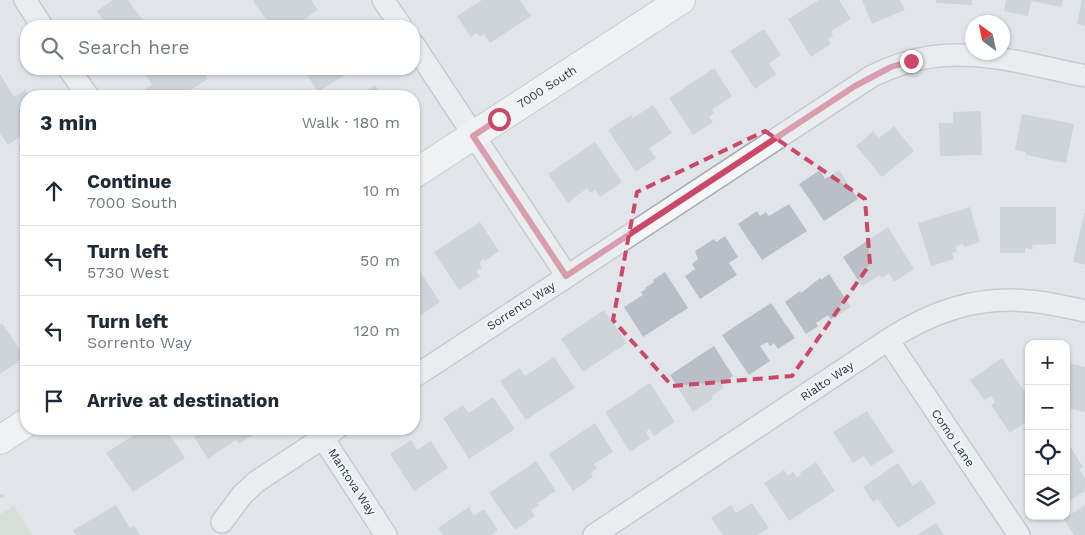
<!DOCTYPE html>
<meta charset="utf-8">
<style>
:root{--surface:#fff;--page:#f2f2f3;--text:#1f2937;--muted:#747a83;--line:#e0e1e3}
body{margin:0;font-family:"Work Sans",sans-serif;background:var(--page);color:var(--text)}
.controls{position:absolute;right:15px;bottom:15px;display:grid;overflow:hidden;border-radius:10px;box-shadow:0 1px 4px #0004}
.controls button{width:45px;height:45px;display:grid;place-items:center;padding:0;border:0;border-bottom:1px solid var(--line);background:var(--surface);color:var(--text);font:25px sans-serif}
.compass{position:absolute;left:965px;top:15px;width:45px;height:45px;border-radius:50%;background:var(--surface);box-shadow:0 1px 4px #0004;rotate:327deg}
.stop{position:absolute;width:15px;height:15px;margin:-11px;border:4px solid #cd4866;border-radius:50%;background:#fff}
.stop.end{background:#cd4866;border-color:#fff;box-shadow:0 1px 5px #0008}
.list{margin:0;padding:0;list-style:none}
h2{display:flex;justify-content:space-between;align-items:center;height:65px;margin:0;padding:0 20px;font-size:21px}
h2 small{font-size:16px;font-weight:400;color:var(--muted)}
.list li{display:grid;grid-template-columns:32px 1fr auto;gap:15px;align-items:center;box-sizing:border-box;height:70px;padding:0 20px;border-top:1px solid var(--line)}
.list b{display:block;font-size:19px;white-space:nowrap}
.list p{margin:0;font-size:16px;white-space:nowrap;color:var(--muted)}
.list em{font-size:16px;font-style:normal;color:var(--muted)}
.icon{flex:none;width:28px;height:28px;fill:none;stroke:currentColor;stroke-width:2;stroke-linecap:round;stroke-linejoin:round}
.map{position:relative;flex:none;width:1085px;height:535px;overflow:hidden}
.search{position:absolute;background:var(--surface);box-shadow:0 1px 4px #0004;left:20px;top:20px;width:400px;height:55px;display:flex;align-items:center;gap:12px;box-sizing:border-box;padding:0 18px;border-radius:20px;color:var(--muted);font-size:19px}
.panel{position:absolute;background:var(--surface);box-shadow:0 1px 4px #0004;left:20px;top:90px;width:400px;height:345px;border-radius:20px}
.map>svg:first-child{display:block}
.green{fill:#c8d4c2}
.building{fill:#b8bfc7}
.lines{fill:none;stroke-linecap:round;stroke-linejoin:round}
.street-casing{stroke:#a6acb4;stroke-width:24}
.secondary-casing{stroke:#a6acb4;stroke-width:30}
.path{stroke:#bbc0c5;stroke-width:3;stroke-dasharray:4 4;stroke-linecap:butt}
.street{stroke:#f4f6f8;stroke-width:21}
.secondary{stroke:#fff;stroke-width:28}
.route{stroke:#cd4866;stroke-width:6}
.marked{fill:none;stroke:#cd4866;stroke-width:4;stroke-dasharray:10 6;stroke-linejoin:round}
.labels{text-anchor:middle;stroke-width:4.5;stroke-linejoin:round;paint-order:stroke}
.street-label{font-size:12px;fill:#2a3441;stroke:#f1f4f7}
</style>
<div class="map">
<svg width="1085" height="535" viewBox="0 0 1085 535">
<rect width="100%" height="100%" fill="#e1e5ea"/>
<polygon class="green" points="14,506 32,535 0,535 0,514"/>
<g class="building">
<polygon points="113,0 128,0 147,26 100,26 105,23 97,11"/>
<polygon points="254,0 311,0 318,10 295,26 271,26 253,1"/>
<polygon points="482,0 520,0 531,16 490,43 484,34 480,37 477,33 471,37 457,16"/>
<polygon points="819,0 839,0 851,19 831,31 833,36 828,39 831,44 811,57 788,19"/>
<polygon points="862,0 900,0 905,10 872,24"/>
<polygon points="936,0 972,0 972,5 936,3"/>
<polygon points="1006,0 1063,0 1061,7 1031,1 1028,16 1004,11"/>
<polygon points="1082,0 1085,0 1085,26 1077,24"/>
<polygon points="764,29 781,55 769,63 776,74 755,89 730,51"/>
<polygon points="714,68 732,96 712,110 714,113 709,117 713,122 693,135 669,98"/>
<polygon points="146,69 202,69 208,79 181,96 148,96 144,90 152,85 143,71"/>
<polygon points="303,69 354,69 318,92"/>
<polygon points="0,74 14,97 25,90 30,96 26,96 26,133 8,145 0,133"/>
<polygon points="375,85 382,96 358,96"/>
<polygon points="653,105 672,133 649,148 656,158 636,172 608,130 631,115 633,118"/>
<polygon points="981,111 982,155 940,156 939,123 953,123 953,112"/>
<polygon points="1022,114 1074,124 1066,163 1026,155 1026,152 1015,150"/>
<polygon points="894,126 914,151 882,177 856,146 873,131 879,138"/>
<polygon points="26,142 26,160 18,148"/>
<polygon points="595,142 622,182 600,197 595,190 591,193 587,188 568,203 548,174"/>
<polygon points="820,170 825,179 839,170 858,199 824,221 799,184"/>
<polygon points="789,204 807,231 762,260 738,224 757,211 760,216 766,212 769,216"/>
<polygon points="970,207 980,242 964,247 963,244 956,246 957,252 952,253 954,259 931,266 918,223"/>
<polygon points="1000,207 1056,207 1056,244 1032,245 1033,249 1025,248 1025,253 1000,253"/>
<polygon points="1084,213 1085,213 1085,265 1073,262"/>
<polygon points="480,222 499,251 485,261 484,259 479,263 482,268 476,271 480,276 459,290 434,252"/>
<polygon points="888,227 914,269 894,282 889,273 882,278 880,275 862,286 843,257"/>
<polygon points="725,236 738,257 729,263 737,275 700,299 685,276 695,269 692,264 698,259 695,251 714,239 716,242"/>
<polygon points="414,262 440,302 421,315 414,304"/>
<polygon points="665,272 688,308 643,337 624,307 643,295 641,292 646,289 645,288 654,282 653,280"/>
<polygon points="829,274 851,307 831,320 828,315 816,323 818,326 806,334 785,302 800,291 801,293 820,278 821,280"/>
<polygon points="771,303 795,338 778,349 774,343 770,346 767,342 760,346 770,361 749,375 722,335"/>
<polygon points="604,310 627,343 583,372 561,339"/>
<polygon points="2,323 25,357 0,374 0,325"/>
<polygon points="714,346 733,376 722,384 724,388 712,396 713,399 693,412 670,375"/>
<polygon points="554,357 575,388 526,420 500,381 520,368 525,376"/>
<polygon points="1002,358 1029,398 1029,420 1010,433 991,405 995,402 991,396 984,400 970,380"/>
<polygon points="1066,362 1085,367 1085,412 1066,408"/>
<polygon points="650,383 675,422 654,436 650,429 646,432 650,439 630,452 605,412"/>
<polygon points="493,397 515,429 469,459 443,418 463,405 469,413"/>
<polygon points="867,411 894,452 871,466 864,456 853,463 833,432"/>
<polygon points="595,423 613,452 594,464 597,468 591,473 593,477 573,491 549,454"/>
<polygon points="143,429 166,429 185,458 133,492 106,453"/>
<polygon points="204,429 256,429 258,432 239,444 236,440 208,459 194,437 204,430"/>
<polygon points="411,440 417,450 431,441 448,468 414,491 390,454"/>
<polygon points="1071,448 1083,467 1079,469 1085,478 1085,491 1066,503 1066,451"/>
<polygon points="536,461 556,491 537,503 539,505 531,510 535,516 515,530 489,493"/>
<polygon points="816,462 835,491 789,521 764,483 784,470 788,476 793,472 797,478 801,475 800,473"/>
<polygon points="898,463 913,486 921,480 936,503 898,528 878,499 873,502 863,487"/>
<polygon points="752,503 769,528 758,535 723,535 711,518 731,505 736,513"/>
<polygon points="116,505 130,528 134,526 140,535 76,535 73,530"/>
<polygon points="1085,505 1085,535 1074,535 1064,519"/>
<polygon points="469,507 474,516 484,509 498,530 491,535 443,535 438,528"/>
<polygon points="936,523 944,535 917,535"/>
</g>
<g class="lines">
<g class="street-casing">
<g id="street">
<polyline points="25,0 42,26"/>
<polyline points="383,0 401,26"/>
<polyline points="414,45 567,276"/>
<polyline points="69,69 88,96"/>
<polyline points="888,340 1019,535"/>
<path d="M414 377 872 76C891 67 910 60 930 57 982 49 1035 66 1085 76"/>
<polyline points="317,429 386,535"/>
<polyline points="222,522 242,495 256,482 336,429"/>
<path d="M594 535 888 340C931 312 976 296 1028 301 1047 302 1066 307 1085 311"/>
</g>
</g>
<g class="secondary-casing">
<g id="secondary">
<polyline points="414,174 681,0"/>
<polyline points="0,440 26,423"/>
</g>
</g>
<polyline class="path" points="0,497 5,494"/>
<use href="#street" class="street"/>
<use href="#secondary" class="secondary"/>
</g>
<g class="lines">
<polyline class="route" points="499,119 473,136 566,276 855,86 891,67 911,61"/>
</g>
<path d="M0 0H1085V535H0ZM765 131 865 199 870 264 792 376 672 386 613 320 637 192Z" fill="#e1e5ea" fill-opacity=".55" fill-rule="evenodd"/>
<path class="marked" d="M765 131 865 199 870 264 792 376 672 386 613 320 637 192Z"/>
<g class="labels">
<g class="street-label">
<text transform="translate(547 87) rotate(-33)" y="4">7000 South</text>
<text transform="translate(521 306) rotate(-33)" y="4">Sorrento Way</text>
<text transform="translate(827 381) rotate(-34)" y="4">Rialto Way</text>
<text transform="translate(953 438) rotate(56)" y="4">Como Lane</text>
<text transform="translate(352 482) rotate(57)" y="4">Mantova Way</text>
</g>
</g>
</svg>
<div class="controls">
<button>+</button>
<button>−</button>
<button><svg class="icon" aria-label="locate" viewBox="0 0 24 24"><circle cx="12" cy="12" r="6"/><path d="M12 2v4M12 18v4M2 12h4M18 12h4"/></svg></button>
<button><svg class="icon" aria-label="layers" viewBox="0 0 24 24"><path d="M12 4l9 5-9 5-9-5zM3 14l9 5 9-5"/></svg></button>
</div>
<svg class="compass" viewBox="-18 -18 36 36"><path d="M0-13l5 13h-10z" fill="#e53935"/><path d="M0 13l5-13h-10z" fill="#747a83"/></svg>
<div class="stop" style="left:499px;top:119px"></div>
<div class="stop end" style="left:911px;top:61px"></div>
<div class="search"><svg class="icon" aria-label="search" viewBox="0 0 24 24"><circle cx="10" cy="10" r="6"/><path d="M15 15l6 6"/></svg>Search here</div>
<section class="panel">
<h2>3 min<small>Walk · 180 m</small></h2>
<ul class="list">
<li><svg class="icon" aria-label="ahead" viewBox="0 0 24 24"><path d="M12 20V5M6 11l6-6 6 6"/></svg><div><b>Continue</b><p>7000 South</p></div><em>10 m</em></li>
<li><svg class="icon" aria-label="left" viewBox="0 0 24 24"><path d="M17 20v-9H6M10 6l-5 5 5 5"/></svg><div><b>Turn left</b><p>5730 West</p></div><em>50 m</em></li>
<li><svg class="icon" aria-label="left" viewBox="0 0 24 24"><path d="M17 20v-9H6M10 6l-5 5 5 5"/></svg><div><b>Turn left</b><p>Sorrento Way</p></div><em>120 m</em></li>
<li><svg class="icon" aria-label="arrive" viewBox="0 0 24 24"><path d="M6 21V4h12l-3 4 3 4H6"/></svg><div><b>Arrive at destination</b></div></li>
</ul>
</section>
</div>
